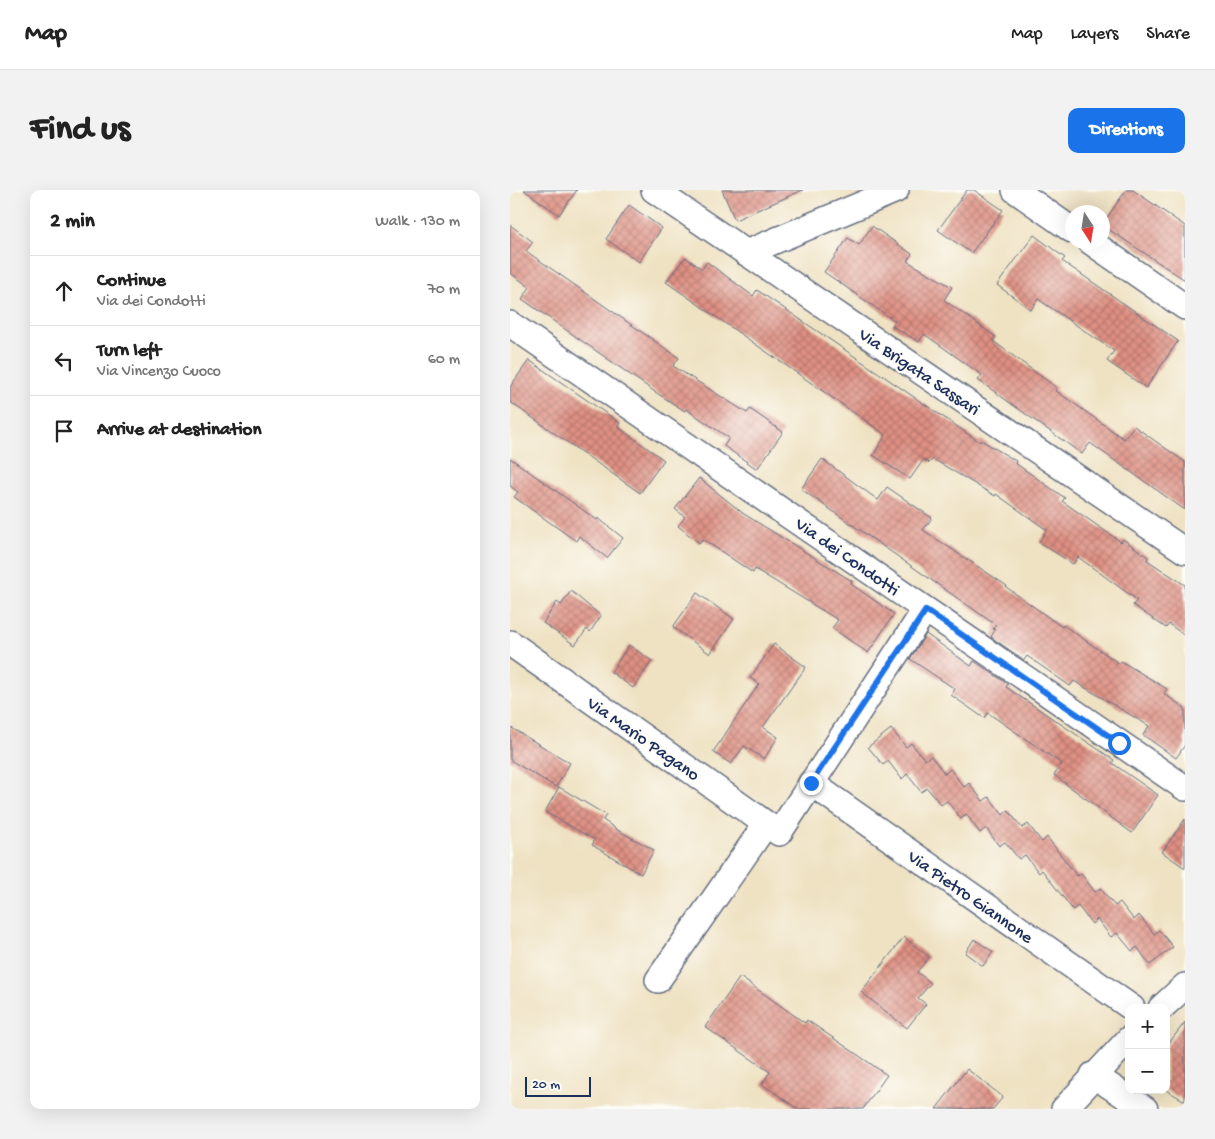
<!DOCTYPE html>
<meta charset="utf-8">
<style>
:root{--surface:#fff;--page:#f2f2f2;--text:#222;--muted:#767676;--line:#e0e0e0;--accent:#1a73e8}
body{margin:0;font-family:"Gochi Hand",sans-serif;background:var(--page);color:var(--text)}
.controls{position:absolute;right:15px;bottom:15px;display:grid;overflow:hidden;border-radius:10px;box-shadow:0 5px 20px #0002}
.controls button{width:45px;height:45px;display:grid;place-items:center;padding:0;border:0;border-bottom:1px solid var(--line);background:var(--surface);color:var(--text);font:25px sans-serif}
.compass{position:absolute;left:555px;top:15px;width:45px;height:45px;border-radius:50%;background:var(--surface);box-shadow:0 5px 20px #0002;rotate:168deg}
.scale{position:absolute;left:15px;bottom:12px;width:66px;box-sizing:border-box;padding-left:5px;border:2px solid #1b2f5e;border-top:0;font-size:14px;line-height:18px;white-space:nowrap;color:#1b2f5e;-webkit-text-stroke:4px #fdfcf7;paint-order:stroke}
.stop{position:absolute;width:15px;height:15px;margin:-11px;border:4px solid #1a73e8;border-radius:50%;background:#fff}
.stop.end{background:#1a73e8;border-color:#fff;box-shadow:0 1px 5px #0008}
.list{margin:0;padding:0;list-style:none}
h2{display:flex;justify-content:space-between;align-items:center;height:65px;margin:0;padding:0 20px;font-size:21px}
h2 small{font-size:16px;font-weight:400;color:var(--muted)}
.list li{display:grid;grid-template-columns:32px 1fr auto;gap:15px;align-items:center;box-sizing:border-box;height:70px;padding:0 20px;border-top:1px solid var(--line)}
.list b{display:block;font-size:19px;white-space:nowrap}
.list p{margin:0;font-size:16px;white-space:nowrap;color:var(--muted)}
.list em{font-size:16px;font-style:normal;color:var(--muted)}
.icon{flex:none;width:28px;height:28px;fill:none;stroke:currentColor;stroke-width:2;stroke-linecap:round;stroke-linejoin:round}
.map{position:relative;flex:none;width:675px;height:919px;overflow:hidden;border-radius:10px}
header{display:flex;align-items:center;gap:30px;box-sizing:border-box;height:70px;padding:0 25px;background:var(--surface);border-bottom:1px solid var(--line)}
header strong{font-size:24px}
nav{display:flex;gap:28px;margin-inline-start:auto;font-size:18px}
.intro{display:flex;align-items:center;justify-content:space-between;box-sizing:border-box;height:120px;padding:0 30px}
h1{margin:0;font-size:35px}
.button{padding:12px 22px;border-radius:10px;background:var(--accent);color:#fff;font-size:18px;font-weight:700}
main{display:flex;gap:30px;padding:0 30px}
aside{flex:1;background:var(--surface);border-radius:10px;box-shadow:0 5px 20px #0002}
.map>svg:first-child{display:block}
.building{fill:url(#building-cross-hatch)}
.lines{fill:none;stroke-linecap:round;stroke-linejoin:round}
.minor-casing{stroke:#656e81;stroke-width:28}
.minor{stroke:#fff;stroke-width:25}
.route{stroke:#1a73e8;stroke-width:6}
.labels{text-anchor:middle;stroke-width:4;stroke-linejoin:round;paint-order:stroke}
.street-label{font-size:18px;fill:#1b2f5e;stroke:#fdfcf7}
</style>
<header>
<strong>Map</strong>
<nav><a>Map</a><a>Layers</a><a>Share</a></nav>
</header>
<div class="intro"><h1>Find us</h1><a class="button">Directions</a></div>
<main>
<aside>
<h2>2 min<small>Walk · 130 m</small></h2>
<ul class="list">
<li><svg class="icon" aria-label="ahead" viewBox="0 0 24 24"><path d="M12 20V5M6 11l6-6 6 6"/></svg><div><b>Continue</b><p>Via dei Condotti</p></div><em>70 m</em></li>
<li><svg class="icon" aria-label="left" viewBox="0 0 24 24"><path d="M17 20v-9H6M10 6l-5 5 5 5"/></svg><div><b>Turn left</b><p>Via Vincenzo Cuoco</p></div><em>60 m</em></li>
<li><svg class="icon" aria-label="arrive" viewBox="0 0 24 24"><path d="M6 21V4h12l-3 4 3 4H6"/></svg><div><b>Arrive at destination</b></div></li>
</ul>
</aside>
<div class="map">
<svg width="675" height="919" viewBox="0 0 675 919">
<defs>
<pattern id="building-cross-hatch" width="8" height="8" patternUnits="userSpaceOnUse" patternTransform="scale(1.25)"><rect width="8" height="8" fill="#df9082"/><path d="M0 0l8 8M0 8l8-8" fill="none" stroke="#b4766e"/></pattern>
</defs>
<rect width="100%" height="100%" fill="#fdfcf7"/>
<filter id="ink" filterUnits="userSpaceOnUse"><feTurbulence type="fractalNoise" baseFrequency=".02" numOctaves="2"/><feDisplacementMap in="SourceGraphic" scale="10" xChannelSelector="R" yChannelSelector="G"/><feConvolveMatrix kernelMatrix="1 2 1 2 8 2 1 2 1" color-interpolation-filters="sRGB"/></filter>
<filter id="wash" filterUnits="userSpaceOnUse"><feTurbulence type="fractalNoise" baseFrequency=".0096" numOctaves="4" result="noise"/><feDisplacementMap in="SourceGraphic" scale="20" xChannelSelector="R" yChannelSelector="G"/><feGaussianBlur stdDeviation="1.12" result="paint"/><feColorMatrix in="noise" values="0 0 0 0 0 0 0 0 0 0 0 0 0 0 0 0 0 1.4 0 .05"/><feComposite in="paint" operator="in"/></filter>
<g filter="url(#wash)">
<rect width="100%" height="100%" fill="#efe2c3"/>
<g id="blocks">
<g class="building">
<polygon points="14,0 67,0 49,25"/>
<polygon points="212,0 293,0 225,30"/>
<polygon points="457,0 464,0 493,20 461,63 428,40"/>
<polygon points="616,0 623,0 675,36 675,90 592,35"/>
<polygon points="119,15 152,38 129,72 96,49"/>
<polygon points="0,35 23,52 16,61 169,168 163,176 237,223 240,219 273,242 247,279 214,256 219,248 176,219 175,221 145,202 12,109 20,97 0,83"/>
<polygon points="362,36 402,64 397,71 442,97 434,110 486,147 483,151 547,198 545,200 614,249 624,236 675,272 675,320 580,253 572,264 468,190 472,185 414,144 409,152 382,136 385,131 314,82 338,48 349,55"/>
<polygon points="524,45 555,68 552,71 668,151 636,198 597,171 604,161 528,109 521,120 487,95"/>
<polygon points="175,67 192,79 197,72 243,106 247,100 470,252 471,250 506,271 505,273 555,308 552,311 611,352 613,349 638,367 637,370 675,395 675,446 659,434 656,438 623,415 627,410 568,367 563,374 529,352 537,340 486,304 485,306 423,269 419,273 414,269 400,289 363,265 376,245 156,92"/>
<polygon points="19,170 110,233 108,237 154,270 130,303 0,212 0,197"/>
<polygon points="0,268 87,330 88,328 113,348 97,368 69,346 66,351 4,307 8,302 0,296"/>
<polygon points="312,269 368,310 377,297 422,328 413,340 497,396 496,397 552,437 553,435 610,474 611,471 657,499 654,504 675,518 675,555 666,568 633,545 639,536 564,491 560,496 517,466 514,470 481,447 485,440 483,439 486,435 291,299"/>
<polygon points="189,288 234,324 342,391 341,394 384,424 358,463 322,438 328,430 245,379 243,383 193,349 189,353 168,336 175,327 165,319"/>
<polygon points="61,401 91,426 80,442 77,439 65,455 33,433 47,412 51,415"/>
<polygon points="187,403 224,429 200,464 163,437"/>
<polygon points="416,444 461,476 464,471 498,494 496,497 604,570 602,573 648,605 622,643 544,585 552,574 478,523 474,528 441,505 445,499 400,469"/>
<polygon points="264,454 296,477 253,537 268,547 254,569 234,556 221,574 203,562 249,494 240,488"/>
<polygon points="119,455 142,471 123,498 101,482"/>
<polygon points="0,537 60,573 46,597 0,570"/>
<polygon points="381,539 396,557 401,553 415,570 421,566 435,584 440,579 454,597 459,593 473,611 479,607 493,625 498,620 512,638 518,634 532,652 537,647 567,686 571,684 585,702 590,698 605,716 610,712 624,730 629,725 644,744 649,740 663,757 640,775 627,757 622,761 607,743 601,747 587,729 582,734 568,716 563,720 532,680 529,683 515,665 509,669 495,652 489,656 476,638 470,643 456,624 451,629 437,611 431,615 417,598 411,602 397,584 392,589 378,571 373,575 358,557"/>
<polygon points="49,597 96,625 93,630 109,641 144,660 131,684 82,655 85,650 35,622"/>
<polygon points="675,629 675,678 652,662"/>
<polygon points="394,747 419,767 407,782 421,793 408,808 416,814 397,838 351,802"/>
<polygon points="464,749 483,762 473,776 455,763"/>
<polygon points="230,787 295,833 297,830 377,885 353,919 288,919 252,894 260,882 195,837"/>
<polygon points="675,832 675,911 656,900 656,857"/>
<polygon points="457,879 493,907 483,919 426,919"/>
</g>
</g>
</g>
<g filter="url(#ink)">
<use href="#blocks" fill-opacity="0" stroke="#656e81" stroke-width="1"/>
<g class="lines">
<g class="minor-casing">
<g id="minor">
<polyline points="144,0 675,361"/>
<polyline points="505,0 562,40"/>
<polyline points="581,52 675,117"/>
<polyline points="236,63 386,0"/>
<polyline points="0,134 675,598"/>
<polyline points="0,453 269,643 415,420"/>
<polyline points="301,593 622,818"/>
<polyline points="148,790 256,634"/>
<polyline points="651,818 675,796"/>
<polyline points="583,885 635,919"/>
<polyline points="554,919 619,849"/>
</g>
</g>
<use href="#minor" class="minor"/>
</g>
</g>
<g class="lines" filter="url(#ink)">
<polyline class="route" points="301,593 416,420 609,553"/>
</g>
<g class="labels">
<g class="street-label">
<text transform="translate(410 181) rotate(34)" y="6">Via Brigata Sassari</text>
<text transform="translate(338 366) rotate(35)" y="6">Via dei Condotti</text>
<text transform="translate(134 548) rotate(35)" y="6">Via Mario Pagano</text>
<text transform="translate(461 706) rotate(35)" y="6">Via Pietro Giannone</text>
</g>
</g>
</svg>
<div class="controls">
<button>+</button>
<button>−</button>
</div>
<svg class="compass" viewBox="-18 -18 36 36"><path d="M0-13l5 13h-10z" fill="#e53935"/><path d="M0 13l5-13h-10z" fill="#767676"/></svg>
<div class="scale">20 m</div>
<div class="stop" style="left:609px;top:553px"></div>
<div class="stop end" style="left:301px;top:593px"></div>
</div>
</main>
